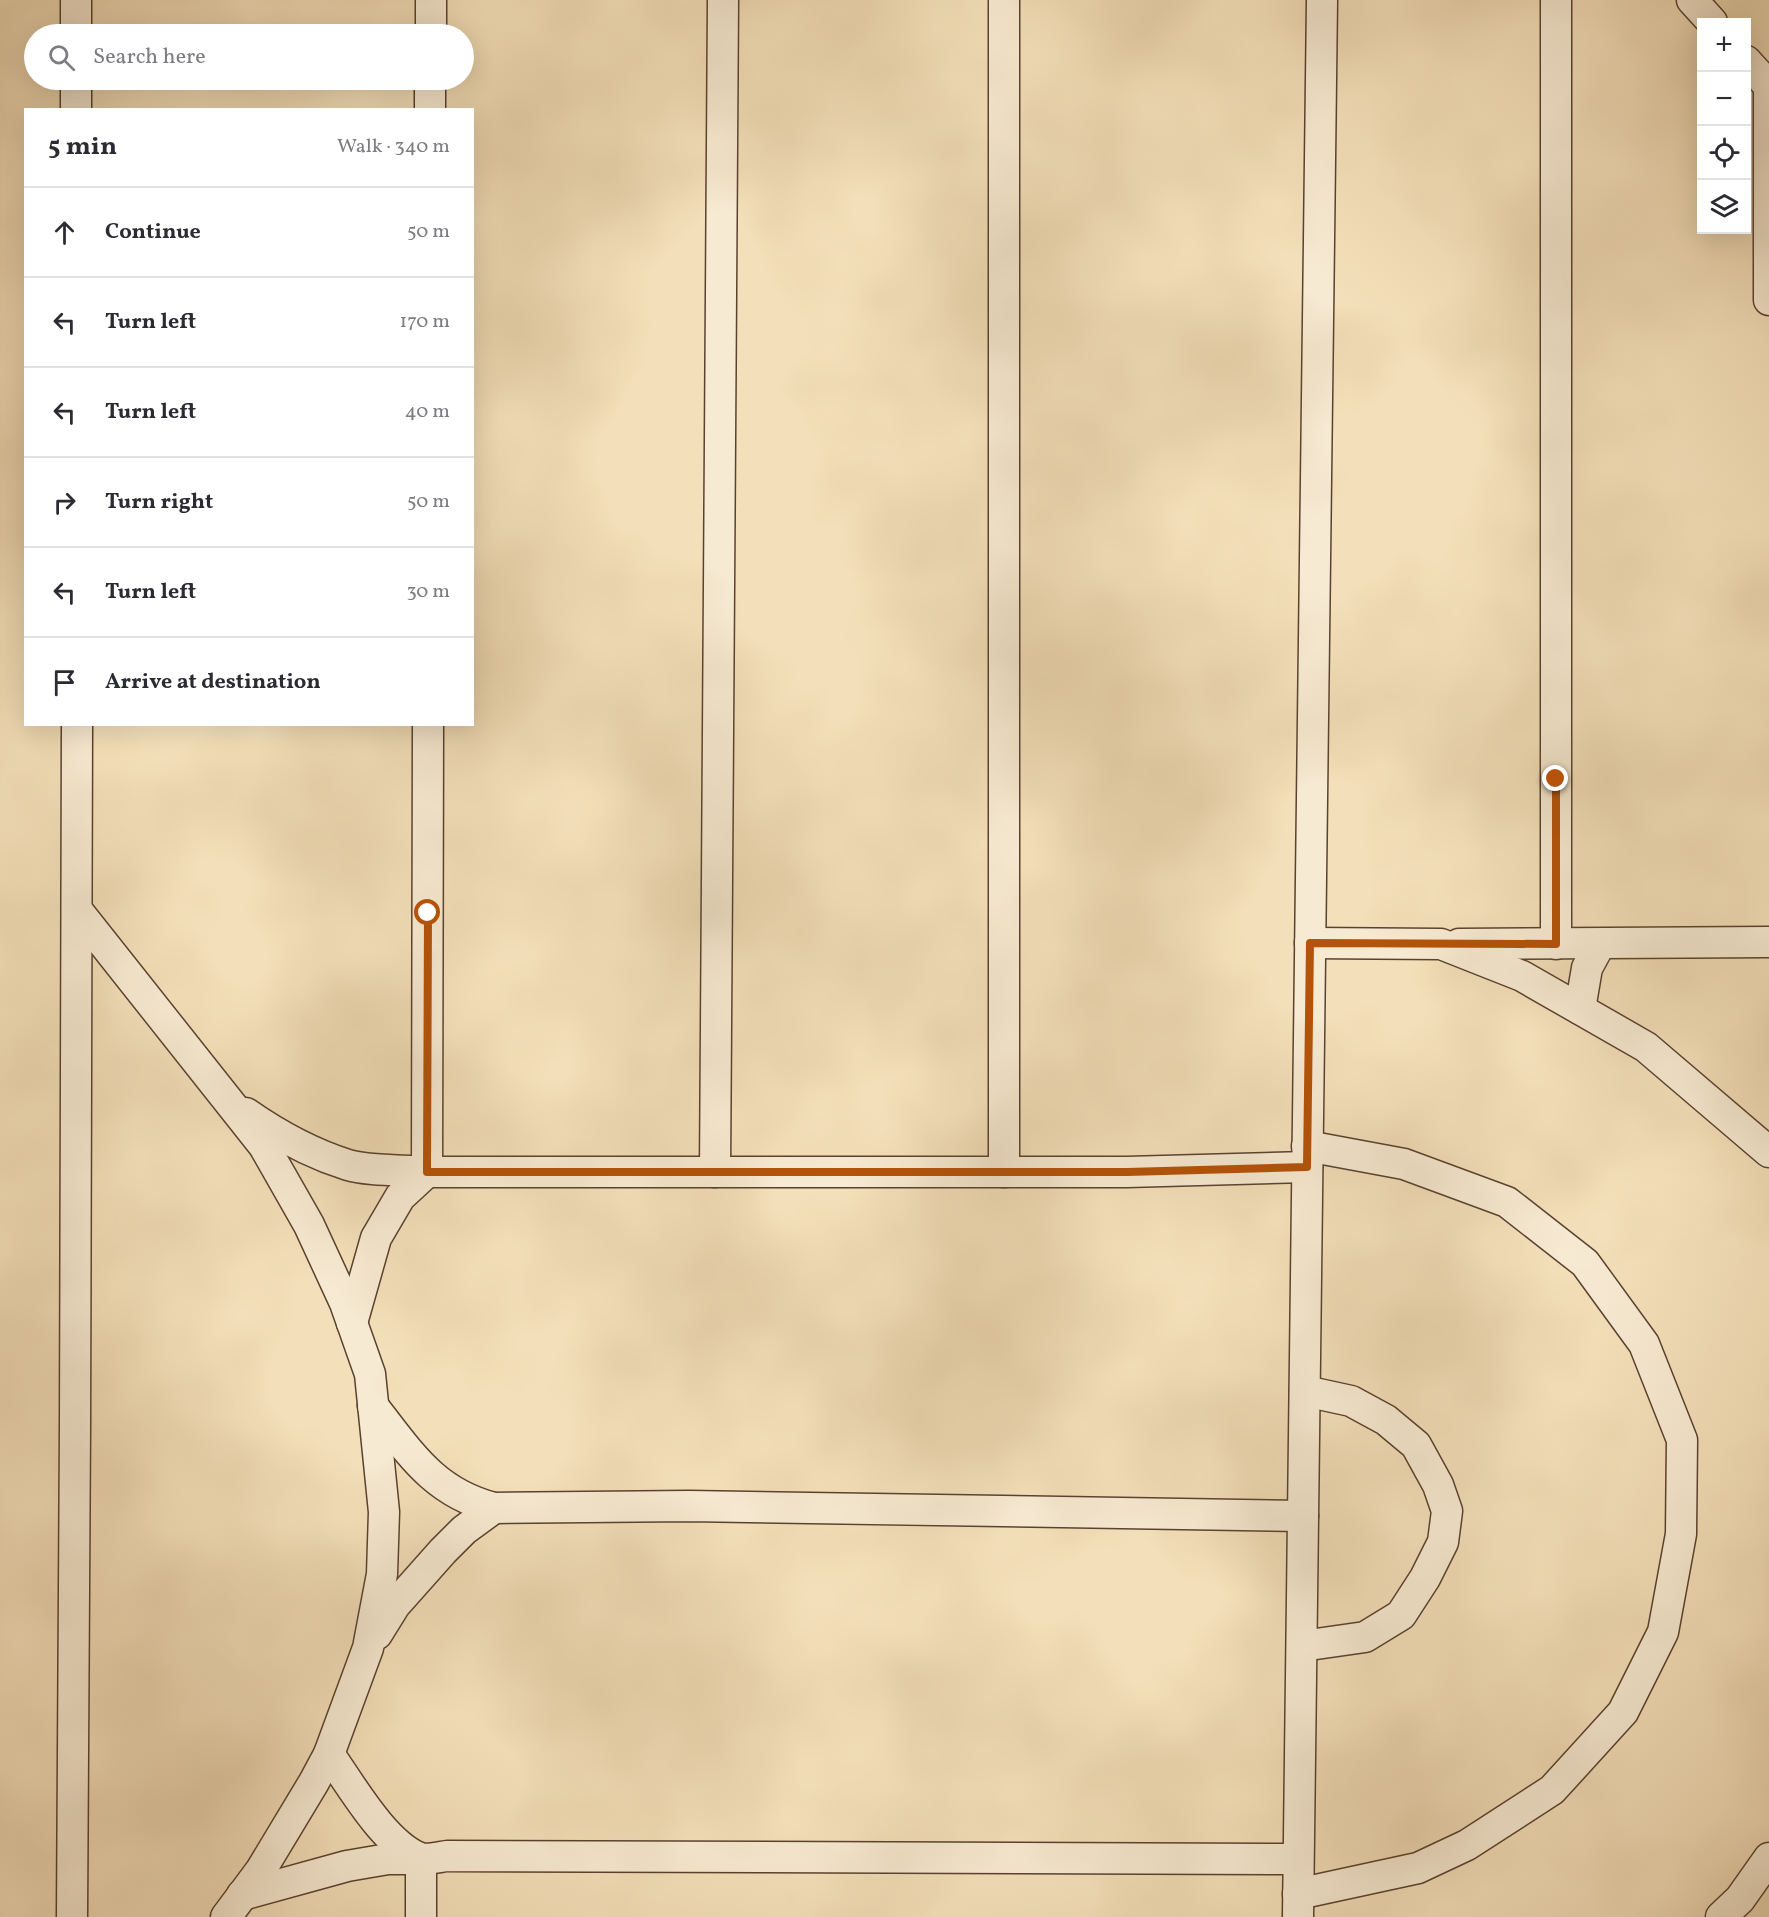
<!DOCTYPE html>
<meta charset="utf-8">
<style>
:root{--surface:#fff;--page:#f2f2f3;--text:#2b2b33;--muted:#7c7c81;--line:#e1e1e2}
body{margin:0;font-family:Vollkorn,serif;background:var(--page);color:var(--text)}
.controls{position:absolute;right:18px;top:18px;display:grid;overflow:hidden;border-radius:0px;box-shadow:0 6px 24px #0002}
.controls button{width:54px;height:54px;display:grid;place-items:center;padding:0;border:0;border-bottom:2px solid var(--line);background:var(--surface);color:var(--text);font:30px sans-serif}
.stop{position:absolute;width:18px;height:18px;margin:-14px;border:4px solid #b45309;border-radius:50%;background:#fff}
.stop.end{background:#b45309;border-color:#fff;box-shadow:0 2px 6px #0008}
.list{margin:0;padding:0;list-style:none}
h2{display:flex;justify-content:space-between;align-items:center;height:78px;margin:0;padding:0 24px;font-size:26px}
h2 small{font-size:20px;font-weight:400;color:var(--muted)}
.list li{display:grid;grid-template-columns:39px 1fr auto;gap:18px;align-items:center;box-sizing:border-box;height:90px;padding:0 24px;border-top:2px solid var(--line)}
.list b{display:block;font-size:22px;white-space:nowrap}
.list em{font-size:20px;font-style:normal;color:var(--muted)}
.icon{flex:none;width:33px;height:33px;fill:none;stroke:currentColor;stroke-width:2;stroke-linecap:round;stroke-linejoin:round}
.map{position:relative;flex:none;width:1769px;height:1917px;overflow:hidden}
.search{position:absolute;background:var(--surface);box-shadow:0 6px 24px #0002;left:24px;top:24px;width:450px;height:66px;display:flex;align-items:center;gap:15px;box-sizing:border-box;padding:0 21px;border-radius:33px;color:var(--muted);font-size:22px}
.panel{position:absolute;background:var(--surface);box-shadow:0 6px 24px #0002;left:24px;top:108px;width:450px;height:618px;border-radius:0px}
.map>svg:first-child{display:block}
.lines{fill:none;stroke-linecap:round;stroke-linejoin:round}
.street-casing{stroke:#5a4230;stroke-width:33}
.street{stroke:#f7ead2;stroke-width:30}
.route{stroke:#b45309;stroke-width:8}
</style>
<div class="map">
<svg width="1769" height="1917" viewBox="0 0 1769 1917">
<rect width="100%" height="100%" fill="#f3dfb9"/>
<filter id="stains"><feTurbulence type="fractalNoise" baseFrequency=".00333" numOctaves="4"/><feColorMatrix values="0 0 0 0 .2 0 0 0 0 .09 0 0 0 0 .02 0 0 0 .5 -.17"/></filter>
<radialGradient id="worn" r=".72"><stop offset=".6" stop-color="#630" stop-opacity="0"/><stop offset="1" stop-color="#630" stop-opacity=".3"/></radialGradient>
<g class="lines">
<g class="street-casing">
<g id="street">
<polyline points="1004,0 1004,1172"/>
<polyline points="1692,0 1712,22"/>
<polyline points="76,34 76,0"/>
<polyline points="431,34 431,0"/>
<polyline points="1746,61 1769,86"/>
<polyline points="1769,86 1769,300"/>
<polyline points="76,110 76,80"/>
<polyline points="430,110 430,80"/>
<polyline points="77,910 264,1146 309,1225 345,1303 370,1374 384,1512 382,1574 368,1648 329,1754 314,1782 261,1870 226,1917"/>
<polyline points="1310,943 1441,944 1522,976 1646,1047 1769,1152"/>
<polyline points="1459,944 1769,942"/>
<polyline points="1556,944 1556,0"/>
<polyline points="1580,1009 1587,968 1600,944"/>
<path d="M246 1113C276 1134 313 1154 348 1165 367 1171 405 1170 427 1172H1127L1307 1167"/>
<polyline points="715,1172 723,0"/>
<polyline points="352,1323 376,1238 400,1197 427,1172 428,724"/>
<path d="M373 1406C410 1453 433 1492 494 1508L689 1506 1303 1516"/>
<polyline points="377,1634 395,1605 443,1551 464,1530 494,1508"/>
<polyline points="1302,1646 1365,1637 1401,1615 1425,1578 1443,1542 1447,1511 1438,1485 1416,1445 1386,1420 1351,1401 1305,1391"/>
<path d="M329 1754C351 1785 384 1844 420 1858 427 1860 439 1857 447 1856L1298 1859"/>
<polyline points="1298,1894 1418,1868 1467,1845 1552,1790 1623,1712 1663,1632 1681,1534 1682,1440 1644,1344 1585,1263 1507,1202 1404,1164 1307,1146"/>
<polyline points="242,1895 347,1866 388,1859 421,1859 421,1917"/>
<polyline points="72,1917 75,1427 77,724"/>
<polyline points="1298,1917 1322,0"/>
<polyline points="1721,1917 1740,1899 1769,1858"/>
</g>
</g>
<use href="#street" class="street"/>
</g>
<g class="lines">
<polyline class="route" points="428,913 427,1172 1127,1172 1307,1167 1310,943 1556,944 1556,779"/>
</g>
<rect width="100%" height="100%" filter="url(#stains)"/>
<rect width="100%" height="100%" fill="url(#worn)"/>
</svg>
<div class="controls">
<button>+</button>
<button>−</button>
<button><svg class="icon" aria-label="locate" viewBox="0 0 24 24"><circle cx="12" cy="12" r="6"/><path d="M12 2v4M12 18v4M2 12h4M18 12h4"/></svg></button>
<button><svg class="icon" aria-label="layers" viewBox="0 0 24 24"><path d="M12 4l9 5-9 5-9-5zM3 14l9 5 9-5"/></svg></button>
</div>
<div class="stop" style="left:428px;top:913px"></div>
<div class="stop end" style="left:1556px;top:779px"></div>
<div class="search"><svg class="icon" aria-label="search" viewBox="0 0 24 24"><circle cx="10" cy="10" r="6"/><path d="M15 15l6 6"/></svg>Search here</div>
<section class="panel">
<h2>5 min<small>Walk · 340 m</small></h2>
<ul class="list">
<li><svg class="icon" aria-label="ahead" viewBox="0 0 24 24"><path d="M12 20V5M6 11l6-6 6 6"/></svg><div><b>Continue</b></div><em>50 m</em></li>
<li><svg class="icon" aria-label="left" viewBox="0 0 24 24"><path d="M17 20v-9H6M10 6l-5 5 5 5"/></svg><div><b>Turn left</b></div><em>170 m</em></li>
<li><svg class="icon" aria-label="left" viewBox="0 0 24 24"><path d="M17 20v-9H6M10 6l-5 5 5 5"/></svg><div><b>Turn left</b></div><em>40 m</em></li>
<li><svg class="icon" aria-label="right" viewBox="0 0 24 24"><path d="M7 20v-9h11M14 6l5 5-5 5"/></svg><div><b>Turn right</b></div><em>50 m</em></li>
<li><svg class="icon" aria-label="left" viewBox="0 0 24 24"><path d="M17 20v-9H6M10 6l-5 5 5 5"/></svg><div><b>Turn left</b></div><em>30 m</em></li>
<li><svg class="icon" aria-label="arrive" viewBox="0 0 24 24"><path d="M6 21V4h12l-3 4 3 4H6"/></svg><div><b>Arrive at destination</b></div></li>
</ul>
</section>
</div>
